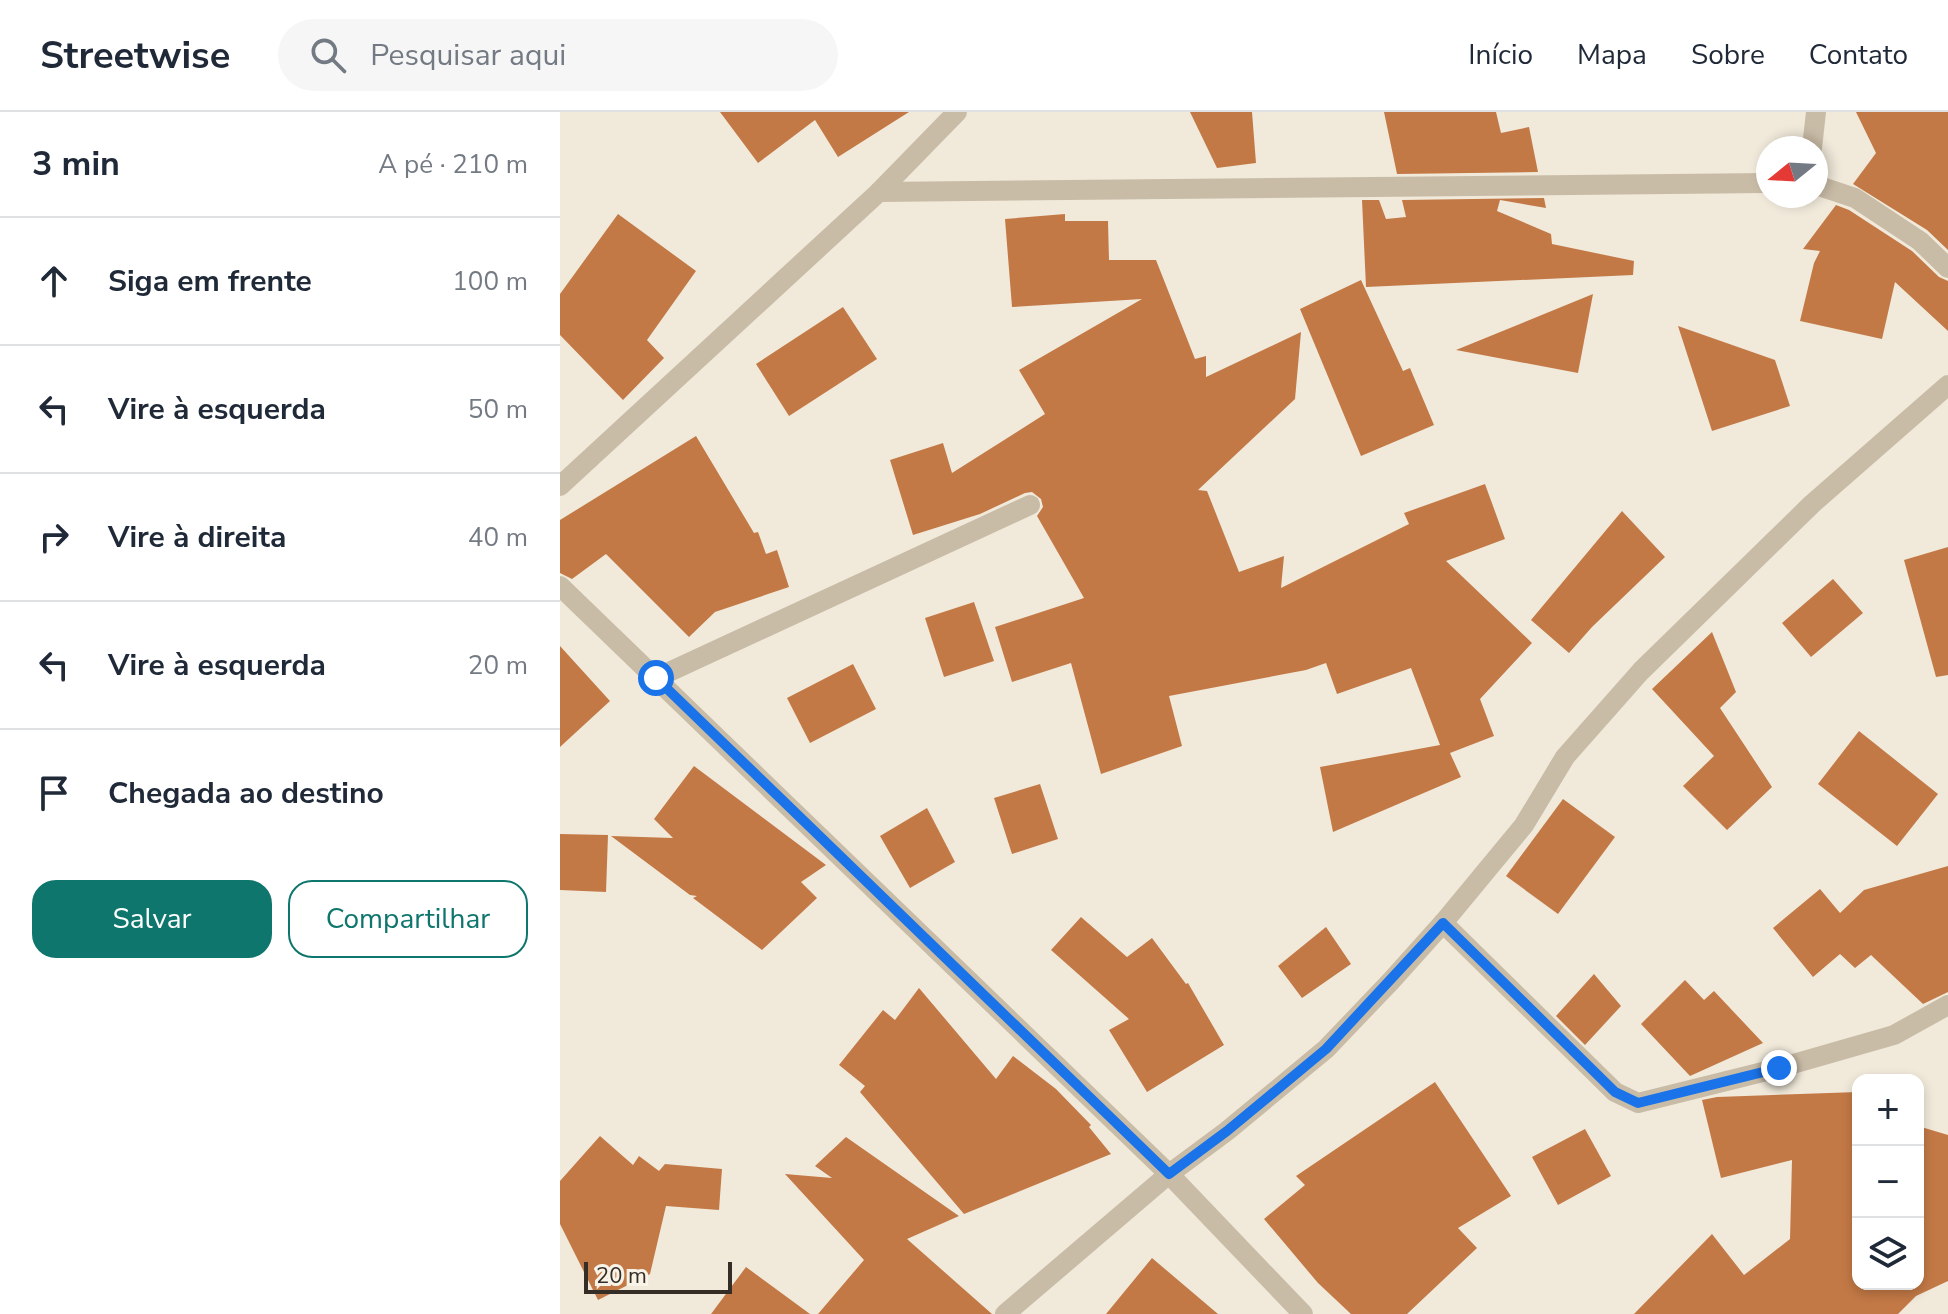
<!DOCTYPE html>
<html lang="pt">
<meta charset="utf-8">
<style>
:root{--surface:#fff;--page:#f6f6f7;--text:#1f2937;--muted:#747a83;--line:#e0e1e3;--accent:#0f766e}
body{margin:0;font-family:"Nunito Sans",sans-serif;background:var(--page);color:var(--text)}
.controls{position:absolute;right:24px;bottom:24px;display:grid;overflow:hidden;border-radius:16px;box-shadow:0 4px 12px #0003}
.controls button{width:72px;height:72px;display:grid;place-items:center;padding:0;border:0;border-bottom:2px solid var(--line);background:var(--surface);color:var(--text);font:40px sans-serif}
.compass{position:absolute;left:1196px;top:24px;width:72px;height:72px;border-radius:50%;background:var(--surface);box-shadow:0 4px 12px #0003;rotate:252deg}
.scale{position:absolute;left:24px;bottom:20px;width:148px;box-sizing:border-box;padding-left:8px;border:4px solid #352e27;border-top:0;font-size:22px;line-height:28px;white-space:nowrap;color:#352e27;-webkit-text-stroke:6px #f9f3e7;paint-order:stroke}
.stop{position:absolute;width:24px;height:24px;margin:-18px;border:6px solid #1a73e8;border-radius:50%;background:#fff}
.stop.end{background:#1a73e8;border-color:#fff;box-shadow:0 2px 8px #0008}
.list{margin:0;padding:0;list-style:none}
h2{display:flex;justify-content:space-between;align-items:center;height:104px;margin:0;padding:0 32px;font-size:34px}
h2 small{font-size:26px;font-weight:400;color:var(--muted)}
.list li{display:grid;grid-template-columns:52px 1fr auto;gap:24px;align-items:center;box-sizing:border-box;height:128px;padding:0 32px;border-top:2px solid var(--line)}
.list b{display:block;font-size:30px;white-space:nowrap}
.list em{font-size:26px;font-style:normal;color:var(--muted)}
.actions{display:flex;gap:16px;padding:24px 32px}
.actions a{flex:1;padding:18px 0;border:2px solid var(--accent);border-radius:24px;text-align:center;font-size:28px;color:var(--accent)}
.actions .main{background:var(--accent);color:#fff}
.icon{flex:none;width:44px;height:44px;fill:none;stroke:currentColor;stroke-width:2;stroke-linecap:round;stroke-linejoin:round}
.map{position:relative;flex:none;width:1388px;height:1202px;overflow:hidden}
header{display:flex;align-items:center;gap:48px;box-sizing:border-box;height:112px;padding:0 40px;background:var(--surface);border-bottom:2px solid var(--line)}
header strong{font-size:38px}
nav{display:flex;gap:44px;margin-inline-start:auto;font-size:28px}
.search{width:560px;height:72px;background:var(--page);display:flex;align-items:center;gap:20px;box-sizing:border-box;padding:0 28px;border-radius:44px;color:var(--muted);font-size:30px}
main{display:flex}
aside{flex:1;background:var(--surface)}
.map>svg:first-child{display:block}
.building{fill:#c37946}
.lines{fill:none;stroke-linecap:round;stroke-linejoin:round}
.minor{stroke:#c9bca7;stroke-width:20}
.route{stroke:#1a73e8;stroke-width:10}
</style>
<header>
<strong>Streetwise</strong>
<div class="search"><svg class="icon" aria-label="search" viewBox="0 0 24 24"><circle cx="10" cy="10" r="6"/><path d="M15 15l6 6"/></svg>Pesquisar aqui</div>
<nav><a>Início</a><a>Mapa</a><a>Sobre</a><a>Contato</a></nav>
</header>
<main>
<aside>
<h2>3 min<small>A pé · 210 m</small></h2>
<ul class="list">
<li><svg class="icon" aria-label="ahead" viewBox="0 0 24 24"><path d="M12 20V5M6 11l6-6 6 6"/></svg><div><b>Siga em frente</b></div><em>100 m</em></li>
<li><svg class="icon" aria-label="left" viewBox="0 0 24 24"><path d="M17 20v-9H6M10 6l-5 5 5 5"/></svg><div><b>Vire à esquerda</b></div><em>50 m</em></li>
<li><svg class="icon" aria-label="right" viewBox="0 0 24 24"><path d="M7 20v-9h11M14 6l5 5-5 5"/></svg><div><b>Vire à direita</b></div><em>40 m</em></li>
<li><svg class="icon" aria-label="left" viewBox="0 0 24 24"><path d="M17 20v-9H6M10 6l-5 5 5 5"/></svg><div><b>Vire à esquerda</b></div><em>20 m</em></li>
<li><svg class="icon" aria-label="arrive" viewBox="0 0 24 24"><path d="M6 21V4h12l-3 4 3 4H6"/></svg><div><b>Chegada ao destino</b></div></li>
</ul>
<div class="actions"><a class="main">Salvar</a><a>Compartilhar</a></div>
</aside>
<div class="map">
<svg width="1388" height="1202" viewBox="0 0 1388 1202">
<rect width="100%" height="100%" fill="#f1eadb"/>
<g class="building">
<polygon points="160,0 349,0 278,45 255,8 198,51"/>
<polygon points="630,0 692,0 696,51 657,56"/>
<polygon points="824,0 936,0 941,21 969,15 978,60 837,62"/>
<polygon points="1296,0 1388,0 1388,138 1367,118 1293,72 1316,41"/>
<polygon points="984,86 986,96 940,88 937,99 991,122 992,132 1074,149 1073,163 806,175 802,88 819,88 826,107 846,105 842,88"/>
<polygon points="1276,93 1289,98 1352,139 1379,165 1388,169 1388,219 1335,170 1322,227 1240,209 1254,151 1260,139 1243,137"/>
<polygon points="58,102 136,159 87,228 104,246 63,288 0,223 0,182"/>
<polygon points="505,102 505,109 548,109 549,148 596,148 635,247 646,244 646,265 741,220 735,287 638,378 647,379 679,460 724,444 721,476 849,412 844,401 925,372 945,427 886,449 972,531 920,587 934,624 890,641 901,665 773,720 760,655 880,633 851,556 777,582 766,551 746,558 609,584 622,634 541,662 511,551 452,570 435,515 524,486 477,404 483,395 481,387 472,380 465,381 420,402 353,423 330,348 383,331 392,361 485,302 459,258 582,187 452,195 445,107"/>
<polygon points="801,168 843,259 850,256 874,313 801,344 740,197"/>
<polygon points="1033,182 1018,261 896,238"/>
<polygon points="283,195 317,247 229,304 196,252"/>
<polygon points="1118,214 1215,248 1230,294 1152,319"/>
<polygon points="136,324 194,421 198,420 206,442 217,438 229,475 155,500 129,525 46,442 12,467 0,461 0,408"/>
<polygon points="1062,399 1105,445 1032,515 1009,541 971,508"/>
<polygon points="1388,435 1388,563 1376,565 1344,448"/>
<polygon points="1273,467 1303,501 1251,545 1222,511"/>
<polygon points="414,490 434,549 384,565 365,506"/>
<polygon points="1152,520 1176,580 1160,596 1212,675 1167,718 1123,674 1154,644 1092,577"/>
<polygon points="0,534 50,589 0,635"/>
<polygon points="293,552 316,597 250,631 227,586"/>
<polygon points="1299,619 1378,682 1337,734 1258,672"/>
<polygon points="134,654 266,753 241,770 257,786 202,838 133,786 137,784 130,783 51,724 113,726 94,707"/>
<polygon points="480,672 498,727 452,742 434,686"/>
<polygon points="1003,687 1055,725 998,802 946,764"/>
<polygon points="367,696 395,750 350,776 320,724"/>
<polygon points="0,722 48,723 46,780 0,778"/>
<polygon points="1388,754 1388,880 1363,892 1311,843 1295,856 1280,842 1253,865 1213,816 1260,777 1280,801 1304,778"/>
<polygon points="521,805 567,845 592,826 626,872 628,871 664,933 587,980 549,918 569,907 491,838"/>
<polygon points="766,815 791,852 742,886 718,854"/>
<polygon points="1034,862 1061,894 1025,933 996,904"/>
<polygon points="1125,868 1144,888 1154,879 1203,931 1130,964 1081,912"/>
<polygon points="359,876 436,967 453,944 496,977 531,1013 529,1015 551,1042 404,1102 300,980 305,974 279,953 323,898 335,908"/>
<polygon points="875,970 951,1084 898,1116 917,1136 847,1202 791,1202 758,1171 704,1107 745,1073 736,1064"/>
<polygon points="1298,980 1298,1172 1358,1172 1358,1014 1388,1023 1388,1169 1356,1184 1338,1202 1074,1202 1152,1122 1184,1163 1230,1127 1232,1048 1161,1066 1142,988 1157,985"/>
<polygon points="1025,1017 1051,1064 998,1093 972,1045"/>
<polygon points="40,1024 73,1053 79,1044 99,1059 105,1052 162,1057 159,1098 106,1094 90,1162 38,1188 0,1112 0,1069"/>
<polygon points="286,1025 399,1104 347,1127 432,1202 258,1202 304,1148 225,1062 272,1066 255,1054"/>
<polygon points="592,1146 658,1202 546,1202"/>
<polygon points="186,1155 250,1202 151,1202"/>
</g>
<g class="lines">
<g class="minor">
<polyline points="1252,36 1256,0"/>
<polyline points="1256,73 1295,86 1360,129 1388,156"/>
<polyline points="319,80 1208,71"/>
<polyline points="0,374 319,80 397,0"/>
<polyline points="0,474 609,1062 743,1202"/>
<polyline points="96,566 470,393"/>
<polyline points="883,811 1055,980 1078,991 1219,956 1334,923 1388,893"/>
<polyline points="445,1202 609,1062 667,1019 766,937 831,869 883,811 964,713 1005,645 1081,559 1252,392 1388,273"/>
</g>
</g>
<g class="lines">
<polyline class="route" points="96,566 609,1062 667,1019 766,937 883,811 1055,980 1078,991 1219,956"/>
</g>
</svg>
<div class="controls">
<button>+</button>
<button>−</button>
<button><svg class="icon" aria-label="layers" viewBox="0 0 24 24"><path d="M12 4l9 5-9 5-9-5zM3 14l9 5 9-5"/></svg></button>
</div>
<svg class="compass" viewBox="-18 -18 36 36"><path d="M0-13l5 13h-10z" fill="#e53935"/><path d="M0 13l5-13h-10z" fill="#747a83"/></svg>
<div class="scale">20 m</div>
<div class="stop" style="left:96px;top:566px"></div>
<div class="stop end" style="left:1219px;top:956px"></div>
</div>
</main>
